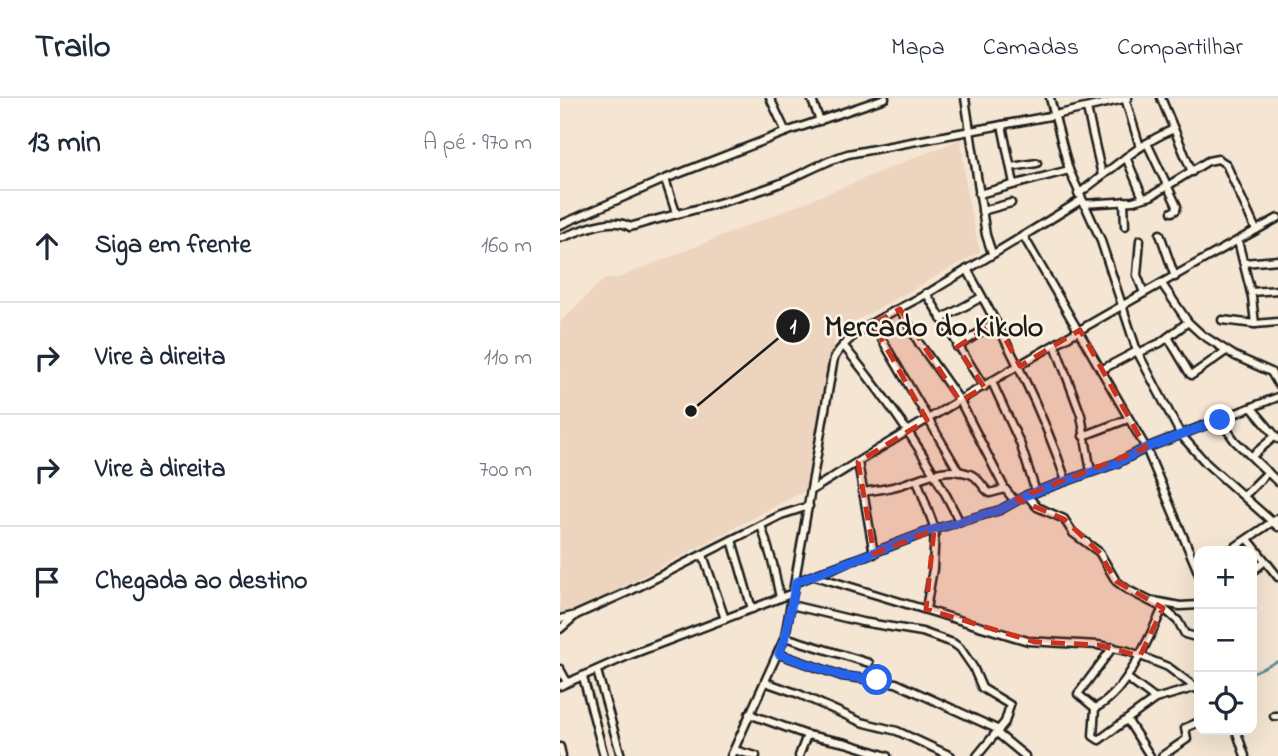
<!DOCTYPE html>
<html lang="pt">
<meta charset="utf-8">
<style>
:root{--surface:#fff;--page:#f2f2f3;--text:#1f2937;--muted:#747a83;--line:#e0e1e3}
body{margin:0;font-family:"Indie Flower",sans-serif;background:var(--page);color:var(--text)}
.controls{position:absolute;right:21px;bottom:21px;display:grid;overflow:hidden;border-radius:14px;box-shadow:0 7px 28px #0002}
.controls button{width:63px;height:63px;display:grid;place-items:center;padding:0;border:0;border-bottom:2px solid var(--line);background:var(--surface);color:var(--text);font:35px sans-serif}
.stop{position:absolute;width:21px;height:21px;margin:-16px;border:5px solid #2563eb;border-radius:50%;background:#fff}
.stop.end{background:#2563eb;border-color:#fff;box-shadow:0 2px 7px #0008}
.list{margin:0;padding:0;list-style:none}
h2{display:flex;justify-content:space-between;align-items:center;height:91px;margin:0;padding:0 28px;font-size:30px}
h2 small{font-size:23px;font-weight:400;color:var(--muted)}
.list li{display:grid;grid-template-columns:46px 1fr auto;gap:21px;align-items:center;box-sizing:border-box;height:112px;padding:0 28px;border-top:2px solid var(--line)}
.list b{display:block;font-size:26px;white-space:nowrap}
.list em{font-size:23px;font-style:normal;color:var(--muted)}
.icon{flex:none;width:38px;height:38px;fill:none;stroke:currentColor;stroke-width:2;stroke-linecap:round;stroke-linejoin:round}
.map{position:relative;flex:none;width:718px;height:658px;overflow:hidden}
header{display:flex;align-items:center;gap:42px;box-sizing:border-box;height:98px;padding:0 35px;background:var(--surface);border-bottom:2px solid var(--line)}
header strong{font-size:33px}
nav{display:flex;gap:38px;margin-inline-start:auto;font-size:24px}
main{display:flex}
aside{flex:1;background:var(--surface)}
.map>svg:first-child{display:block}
.built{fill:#edd4be}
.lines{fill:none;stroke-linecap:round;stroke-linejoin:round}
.stream{stroke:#5c8796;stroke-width:2}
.minor-casing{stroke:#1c1c1c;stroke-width:11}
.minor{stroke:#fcf5e5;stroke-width:6}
.route{stroke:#2563eb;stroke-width:9}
.marked{fill:#c8321e;fill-opacity:0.2;stroke:#c8321e;stroke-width:5;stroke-dasharray:14 9;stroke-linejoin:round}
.leader{fill:none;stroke:#1c1c1c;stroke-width:2.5}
.callout-dot{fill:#1c1c1c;stroke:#fcf5e5;stroke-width:2.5}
.mark-label{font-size:21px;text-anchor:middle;font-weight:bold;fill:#fff}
.callout-label{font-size:30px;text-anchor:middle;font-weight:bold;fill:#1c1c1c;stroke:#fcf5e5;stroke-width:5;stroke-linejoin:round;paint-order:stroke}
</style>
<header>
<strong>Trailo</strong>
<nav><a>Mapa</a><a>Camadas</a><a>Compartilhar</a></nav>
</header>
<main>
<aside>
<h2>13 min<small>A pé · 970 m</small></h2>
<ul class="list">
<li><svg class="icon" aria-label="ahead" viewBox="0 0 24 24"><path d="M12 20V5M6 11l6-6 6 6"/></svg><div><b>Siga em frente</b></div><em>160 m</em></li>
<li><svg class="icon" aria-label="right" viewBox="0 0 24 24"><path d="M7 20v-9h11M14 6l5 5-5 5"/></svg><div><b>Vire à direita</b></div><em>110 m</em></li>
<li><svg class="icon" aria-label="right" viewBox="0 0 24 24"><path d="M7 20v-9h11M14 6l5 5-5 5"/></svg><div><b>Vire à direita</b></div><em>700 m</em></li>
<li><svg class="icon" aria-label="arrive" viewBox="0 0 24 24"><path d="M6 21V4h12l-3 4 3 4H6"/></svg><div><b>Chegada ao destino</b></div></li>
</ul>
</aside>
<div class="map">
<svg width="718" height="658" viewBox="0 0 718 658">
<rect width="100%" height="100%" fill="#f5e6d3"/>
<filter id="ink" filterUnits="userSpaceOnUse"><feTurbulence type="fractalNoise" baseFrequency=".0143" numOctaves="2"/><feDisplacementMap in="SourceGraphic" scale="14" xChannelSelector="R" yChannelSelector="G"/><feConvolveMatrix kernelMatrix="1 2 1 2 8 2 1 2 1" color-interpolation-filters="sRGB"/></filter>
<g filter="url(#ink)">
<polygon class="built" points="401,41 407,96 420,154 276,234 248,391 0,522 0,224 44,181 58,180"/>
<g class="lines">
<polyline class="stream" points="692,575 718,563"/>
<g class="minor-casing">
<g id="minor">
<polyline points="210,0 226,34"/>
<polyline points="251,0 260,23"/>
<polyline points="405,0 426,137 432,155"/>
<polyline points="490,0 509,72 540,140 577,253 621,337 647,366 718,429"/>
<polyline points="565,0 580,49"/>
<polyline points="601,0 632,74"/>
<polyline points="527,11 542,77"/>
<polyline points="442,27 454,86"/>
<polyline points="587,45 617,108 616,112 612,114"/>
<polyline points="566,59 583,100"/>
<polyline points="451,69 477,65"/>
<polyline points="105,81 116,115"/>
<polyline points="419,96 509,72"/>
<path d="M518 96C550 73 578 46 614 31"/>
<polyline points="564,103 565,128"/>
<polyline points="523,106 573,103 591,98 648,63 658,61 666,66 696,132"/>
<polyline points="422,113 451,105"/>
<polyline points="0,127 105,81 226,34 325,0"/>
<polyline points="600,136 615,179"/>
<polyline points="464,139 586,350 639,476"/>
<path d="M0 140C19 134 51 117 70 129 117 115 167 105 213 88 239 79 261 64 288 56L495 17 568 0"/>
<polyline points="580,142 577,177 584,195"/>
<polyline points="684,165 718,162"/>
<path d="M407 171C445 240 481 308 506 383"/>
<polyline points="602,186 628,224 641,236 675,258 711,274 718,286"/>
<polyline points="691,194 718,192"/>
<polyline points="366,195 424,289"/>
<polyline points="340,211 359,245 400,303 445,391 455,403"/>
<polyline points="381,221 422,199"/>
<polyline points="662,222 695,226 692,199 678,143"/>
<polyline points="313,226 399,374"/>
<polyline points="695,226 718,224"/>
<polyline points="608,239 630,276 632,277 666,253"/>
<path d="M283 247C328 302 369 359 399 423"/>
<polyline points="495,247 521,317 531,374"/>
<polyline points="397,249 436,224"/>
<polyline points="578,255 600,245 628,224"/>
<polyline points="541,272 577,253"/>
<polyline points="432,284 460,345 476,394"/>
<polyline points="692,310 718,341"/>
<polyline points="660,322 675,343 718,384"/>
<polyline points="523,338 568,321"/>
<polyline points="692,358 715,338"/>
<polyline points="298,364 314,456"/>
<polyline points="357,382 375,431 373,471 366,511"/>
<path d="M252 392C404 297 561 207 718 120"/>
<path d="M302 394C315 392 328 391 340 387 364 380 385 367 410 376 420 380 422 390 430 395L445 391"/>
<polyline points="467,397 477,409 504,421 513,435 539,454 556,483 568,492 603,510 618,523 625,536 639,540"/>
<polyline points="684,398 708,374"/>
<polyline points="201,427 213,466 220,500"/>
<polyline points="688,441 718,479"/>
<polyline points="172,442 192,511"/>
<polyline points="669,453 718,420"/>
<polyline points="143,457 165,521"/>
<polyline points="692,474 705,463"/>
<polyline points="255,478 468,543 538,547 568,553 608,569 636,590"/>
<polyline points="236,484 375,431 440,412 467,397 557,365 586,350 718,299"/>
<polyline points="594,503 620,508 639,507"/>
<polyline points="231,507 302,524 362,534 393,545 400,550 413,569 422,590 450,607 445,624 417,658"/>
<polyline points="0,521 16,517 70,493 221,417 249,408"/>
<polyline points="0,531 15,518"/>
<polyline points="225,539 309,565"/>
<polyline points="219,556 282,578 336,585 439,632"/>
<polyline points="0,571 7,584"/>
<polyline points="37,573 61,658"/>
<polyline points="23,579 44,658"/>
<polyline points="567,580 595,601"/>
<polyline points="205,584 239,596 301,624 337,633 391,658"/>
<polyline points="0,588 70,557 233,495"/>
<polyline points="535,610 533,638 539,642 595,601 637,589"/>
<path d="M535 610C566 596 589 539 603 510"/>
<polyline points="535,610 518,596 553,549"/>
<polyline points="189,616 247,637 286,645 327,658"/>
<polyline points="714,618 718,618"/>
<polyline points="568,623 590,658"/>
<polyline points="676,632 685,658"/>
<polyline points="437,635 465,658"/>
<polyline points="0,649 2,658"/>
<polyline points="174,652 196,658"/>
<path d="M171 658 225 539 274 260C290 230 341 211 370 194 421 163 471 134 521 102"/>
<polyline points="239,658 247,637"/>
<polyline points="602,658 627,641 625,630 639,624"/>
</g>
</g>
<use href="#minor" class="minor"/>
</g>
</g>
<g class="lines" filter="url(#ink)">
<polyline class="route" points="317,582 282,578 219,556 225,539 236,484 375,431 440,412 467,397 557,365 586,350 660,322"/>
</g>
<path class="marked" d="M340 211 400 303 424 289 397 249 436 224 460 268 520 232 586 350 457 401 504 421 539 454 556 483 603 510 580 558 538 547 475 544 366 511 374 432 314 456 298 364 367 322 313 226Z"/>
<path class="leader" d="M131 313L233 228"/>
<g class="callout-dot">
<circle cx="131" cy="313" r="7"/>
<circle cx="233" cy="228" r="18"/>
</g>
<g class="mark-label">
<text x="233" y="235">1</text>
</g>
<g class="callout-label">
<text x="374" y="238">Mercado do Kikolo</text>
</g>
</svg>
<div class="controls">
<button>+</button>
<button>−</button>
<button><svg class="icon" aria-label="locate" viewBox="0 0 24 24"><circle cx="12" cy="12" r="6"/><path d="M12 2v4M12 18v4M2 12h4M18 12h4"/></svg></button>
</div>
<div class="stop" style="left:317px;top:582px"></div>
<div class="stop end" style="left:660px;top:322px"></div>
</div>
</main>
